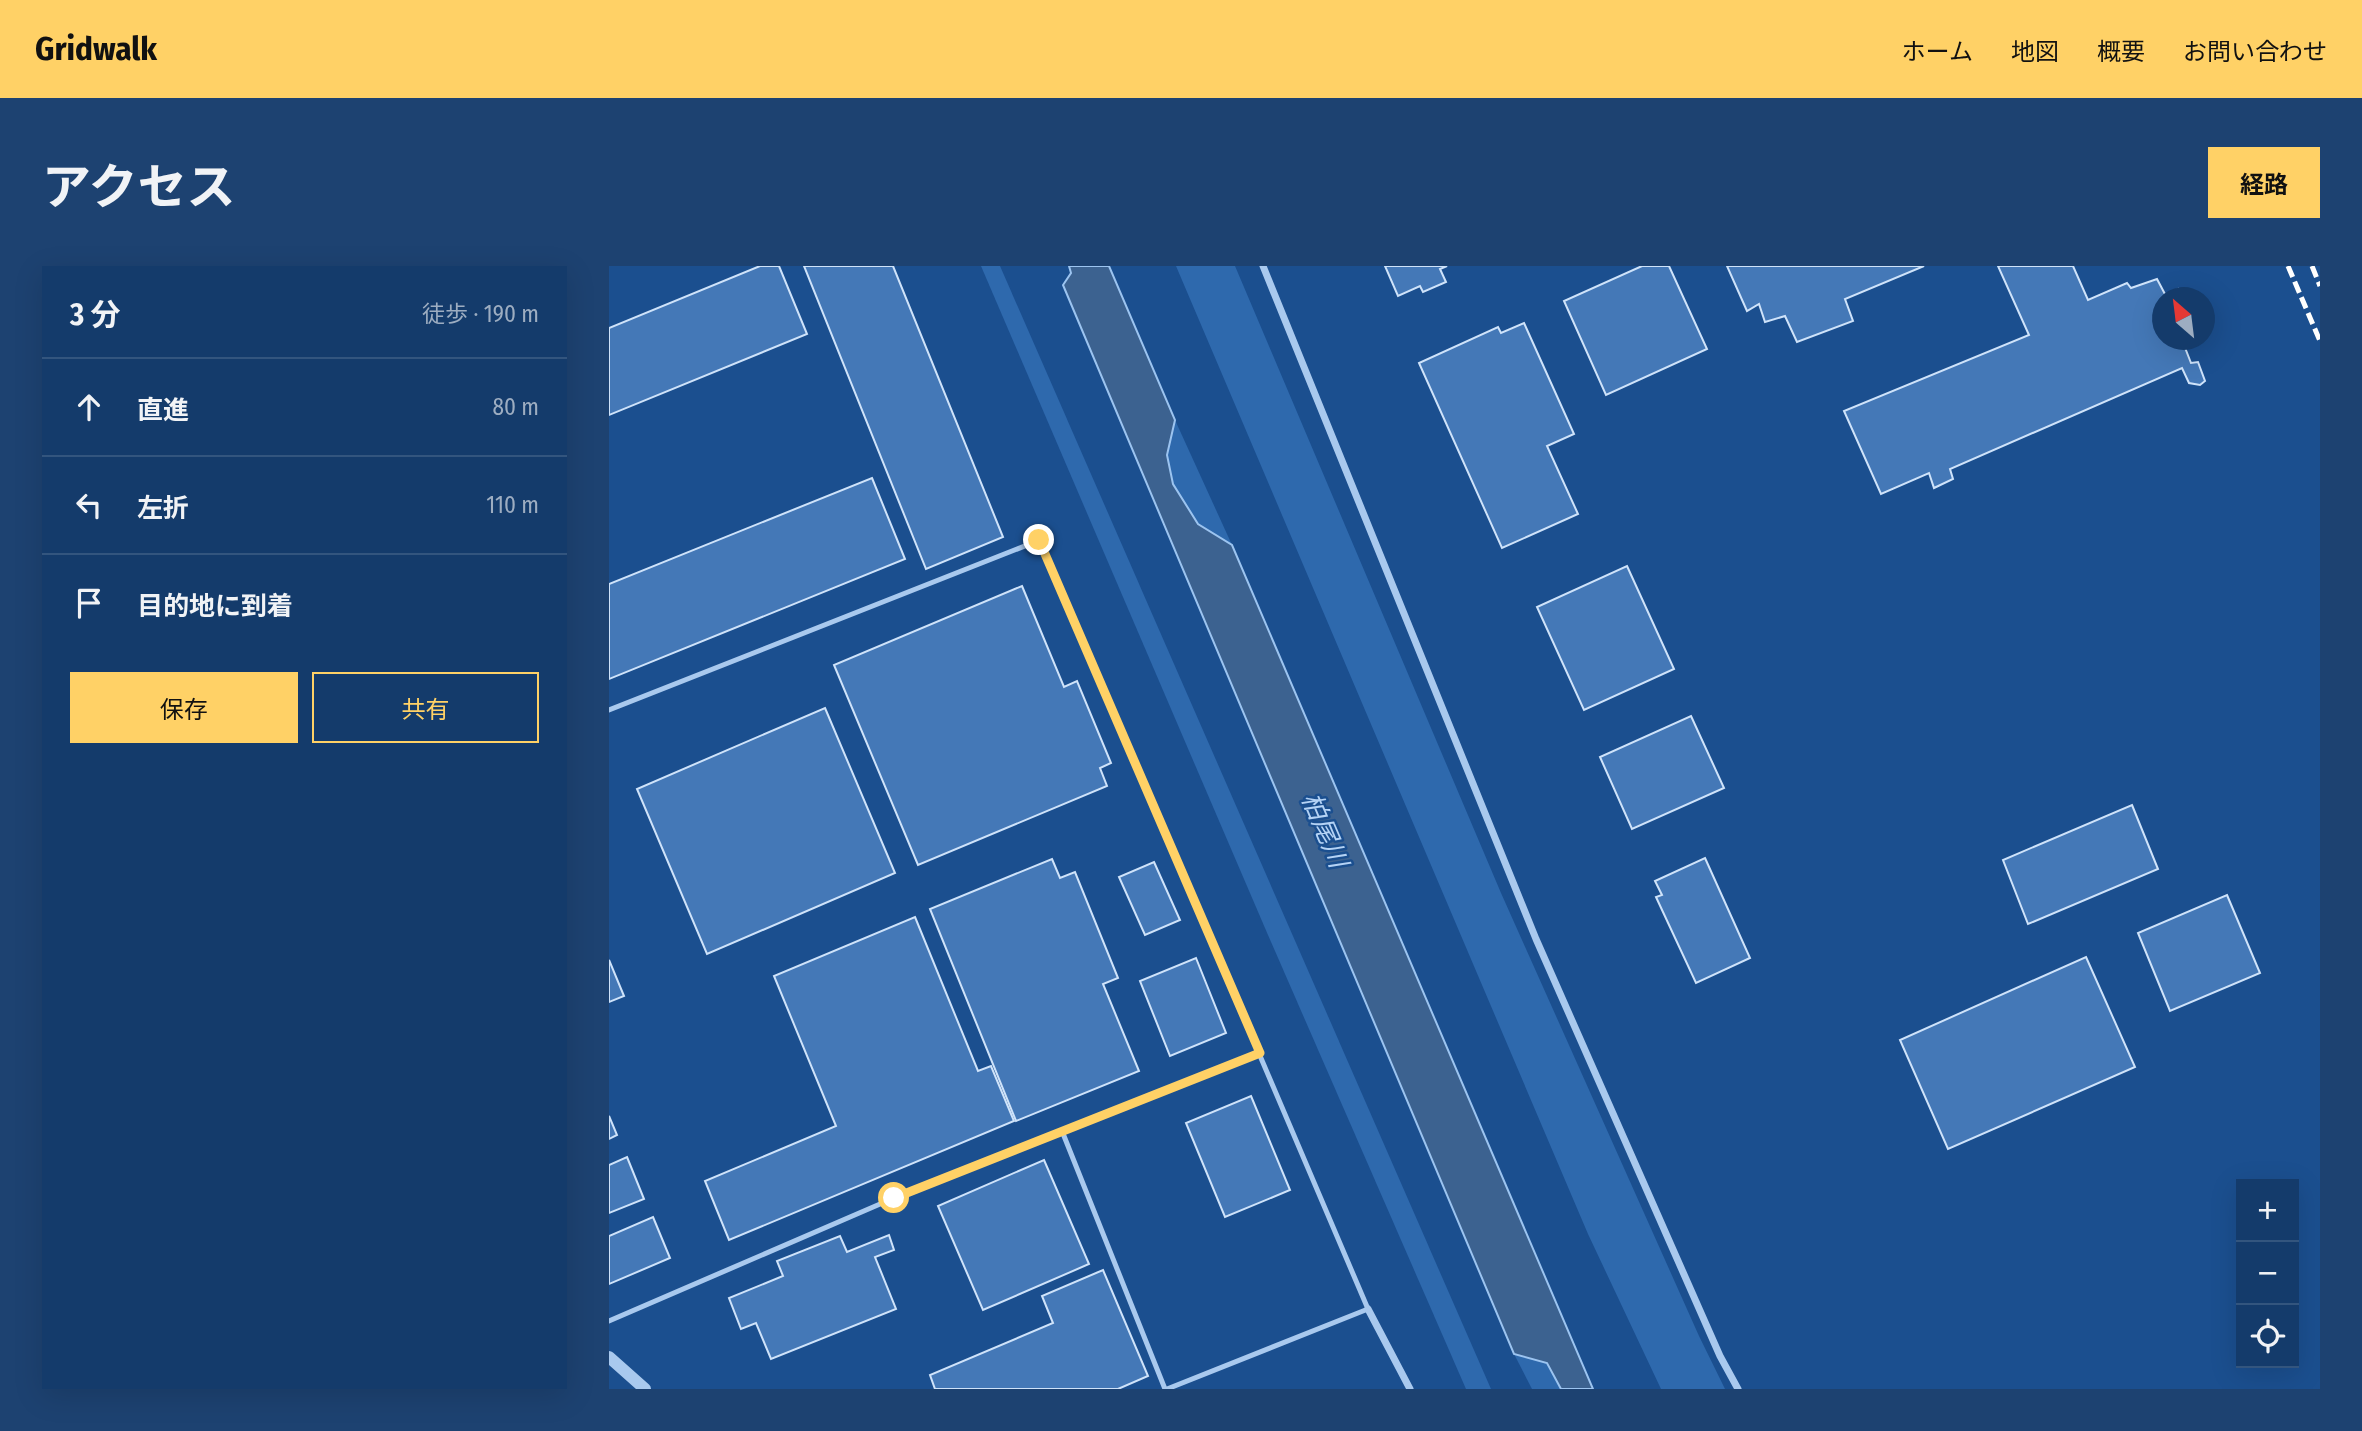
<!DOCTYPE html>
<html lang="ja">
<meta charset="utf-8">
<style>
:root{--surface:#143b6b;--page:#1d4271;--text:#f1f3f6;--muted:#9dadc1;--line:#33557e;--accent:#ffd166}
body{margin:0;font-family:"Fira Sans Condensed","Noto Sans JP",sans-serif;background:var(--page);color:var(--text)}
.controls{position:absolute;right:21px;bottom:21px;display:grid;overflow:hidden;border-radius:0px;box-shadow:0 7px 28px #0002}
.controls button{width:63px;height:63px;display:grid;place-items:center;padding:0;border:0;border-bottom:2px solid var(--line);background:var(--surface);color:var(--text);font:35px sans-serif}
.compass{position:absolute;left:1543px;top:21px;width:63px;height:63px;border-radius:50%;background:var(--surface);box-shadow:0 7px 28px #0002;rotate:332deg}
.stop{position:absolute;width:21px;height:21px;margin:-16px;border:5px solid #ffd166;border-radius:50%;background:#fff}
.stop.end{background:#ffd166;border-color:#fff;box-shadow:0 2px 7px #0008}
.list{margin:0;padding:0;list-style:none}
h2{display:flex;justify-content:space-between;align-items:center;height:91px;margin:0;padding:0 28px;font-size:30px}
h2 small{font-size:23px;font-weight:400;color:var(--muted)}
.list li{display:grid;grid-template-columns:46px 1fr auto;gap:21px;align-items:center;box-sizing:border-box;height:98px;padding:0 28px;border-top:2px solid var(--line)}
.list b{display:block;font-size:26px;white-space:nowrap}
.list em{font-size:23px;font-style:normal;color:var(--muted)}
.actions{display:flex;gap:14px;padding:21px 28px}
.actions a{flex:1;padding:16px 0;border:2px solid var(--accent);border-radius:0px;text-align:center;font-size:24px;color:var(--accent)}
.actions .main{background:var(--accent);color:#111}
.icon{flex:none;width:38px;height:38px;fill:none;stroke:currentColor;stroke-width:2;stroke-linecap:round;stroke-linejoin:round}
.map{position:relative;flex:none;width:1711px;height:1123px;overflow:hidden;border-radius:0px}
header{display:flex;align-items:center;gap:42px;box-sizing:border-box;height:98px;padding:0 35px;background:var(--accent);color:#111}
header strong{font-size:33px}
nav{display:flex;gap:38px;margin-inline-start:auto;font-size:24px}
.intro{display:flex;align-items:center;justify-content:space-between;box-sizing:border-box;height:168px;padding:0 42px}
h1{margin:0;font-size:49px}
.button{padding:18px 32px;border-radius:0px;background:var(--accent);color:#111;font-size:24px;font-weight:700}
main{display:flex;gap:42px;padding:0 42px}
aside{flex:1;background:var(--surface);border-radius:0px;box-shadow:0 7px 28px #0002}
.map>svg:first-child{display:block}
.green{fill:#2e69ad}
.water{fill:#3c6290;stroke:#9cc4f0;stroke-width:2}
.building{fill:#4478b7;stroke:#cfe3fa;stroke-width:2}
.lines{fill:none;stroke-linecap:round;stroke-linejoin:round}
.service{stroke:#a9c9ee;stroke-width:5}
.minor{stroke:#a9c9ee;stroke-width:7}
.tertiary{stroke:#a9c9ee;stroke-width:12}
.rail{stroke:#fff;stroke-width:5;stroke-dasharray:12 5;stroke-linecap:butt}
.route{stroke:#ffd166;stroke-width:9}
.labels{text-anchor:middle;stroke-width:5;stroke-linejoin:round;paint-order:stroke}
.water-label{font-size:26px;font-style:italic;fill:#b5d3f5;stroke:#1b4f8f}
</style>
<header>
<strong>Gridwalk</strong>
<nav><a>ホーム</a><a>地図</a><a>概要</a><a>お問い合わせ</a></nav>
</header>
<div class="intro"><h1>アクセス</h1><a class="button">経路</a></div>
<main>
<aside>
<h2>3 分<small>徒歩 · 190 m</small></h2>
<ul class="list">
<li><svg class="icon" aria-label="ahead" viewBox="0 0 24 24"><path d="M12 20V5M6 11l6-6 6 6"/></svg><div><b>直進</b></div><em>80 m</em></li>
<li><svg class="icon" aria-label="left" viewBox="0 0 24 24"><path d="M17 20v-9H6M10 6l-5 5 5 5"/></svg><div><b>左折</b></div><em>110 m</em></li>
<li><svg class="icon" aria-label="arrive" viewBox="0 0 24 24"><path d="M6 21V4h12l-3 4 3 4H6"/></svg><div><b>目的地に到着</b></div></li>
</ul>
<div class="actions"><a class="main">保存</a><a>共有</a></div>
</aside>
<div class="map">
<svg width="1711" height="1123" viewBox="0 0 1711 1123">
<rect width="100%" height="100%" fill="#1b4f8f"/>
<g class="green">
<polygon points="372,0 391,0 882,1123 857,1123 659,669"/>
<polygon points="567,0 626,0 892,627 1090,1070 1116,1123 1052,1123 979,968"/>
<polygon points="566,154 623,279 589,258 564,218 558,189"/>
<polygon points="905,1088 938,1097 952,1123 923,1123"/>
</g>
<polygon class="water" points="460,0 500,0 566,154 558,189 564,218 589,258 623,279 984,1123 952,1123 938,1097 905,1088 454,19 462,7"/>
<g class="building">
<polygon points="151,0 170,0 198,68 0,149 0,62"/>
<polygon points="195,0 284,0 394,271 317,303"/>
<polygon points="776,0 838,0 831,3 837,16 814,26 811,20 789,30"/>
<polygon points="1033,0 1060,0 1098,83 997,129 955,35"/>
<polygon points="1118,0 1315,0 1236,33 1244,55 1188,76 1176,50 1156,56 1150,38 1138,45"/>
<polygon points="1389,0 1464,0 1479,34 1518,17 1522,22 1548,13 1557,30 1569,23 1573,32 1554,32 1554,74 1573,74 1582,97 1589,96 1596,115 1591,119 1580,117 1573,102 1341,203 1344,213 1325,222 1320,207 1272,228 1235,145 1420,69"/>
<polygon points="915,57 965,168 938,180 969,248 893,282 810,97 889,61 892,67"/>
<polygon points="263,212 296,293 0,413 0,318"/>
<polygon points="1018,300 1065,403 975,444 928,341"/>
<polygon points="413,320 455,421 468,415 502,497 491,502 498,520 309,599 225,399"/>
<polygon points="216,442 286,607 98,688 28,523"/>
<polygon points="1082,450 1115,522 1023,563 991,491"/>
<polygon points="1523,539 1549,603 1419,658 1394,594"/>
<polygon points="1096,592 1141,692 1087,717 1047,631 1053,629 1046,615"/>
<polygon points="443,593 451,612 466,606 509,712 494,718 530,805 407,855 321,643"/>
<polygon points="545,596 571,654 536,669 510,611"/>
<polygon points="1618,629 1651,707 1561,745 1529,667"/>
<polygon points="306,651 369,805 382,800 405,855 120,974 96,915 227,860 165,710"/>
<polygon points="1477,691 1526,801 1339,883 1291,774"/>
<polygon points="587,692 617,767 561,790 531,715"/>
<polygon points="0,694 15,730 0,736"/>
<polygon points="642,830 681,924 616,951 577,857"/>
<polygon points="0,850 8,869 0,873"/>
<polygon points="18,891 35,933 0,947 0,899"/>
<polygon points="435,894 480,998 374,1044 329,940"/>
<polygon points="44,951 61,992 0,1018 0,970"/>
<polygon points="280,969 285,984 266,991 287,1043 162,1093 147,1057 132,1063 120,1032 174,1010 168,995 231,970 238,986"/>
<polygon points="494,1004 539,1110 509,1123 326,1123 321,1109 444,1057 433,1030"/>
</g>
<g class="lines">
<g class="service">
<polyline points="0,444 431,274 759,1043 558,1123"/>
<polyline points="453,865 556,1123"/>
<polyline points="0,1055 285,932 651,787"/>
</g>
<g class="minor">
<polyline points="654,0 927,673 1111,1090 1129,1123"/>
<polyline points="759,1043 801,1123"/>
</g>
<polyline class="tertiary" points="0,1091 36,1123"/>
<g class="rail">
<polyline points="1679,0 1711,75"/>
<polyline points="1703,0 1711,20"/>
</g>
</g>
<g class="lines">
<polyline class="route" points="285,932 651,787 430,274"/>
</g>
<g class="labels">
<g class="water-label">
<text transform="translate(716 564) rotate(67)" y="9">柏尾川</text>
</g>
</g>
</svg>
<div class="controls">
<button>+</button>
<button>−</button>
<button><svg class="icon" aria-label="locate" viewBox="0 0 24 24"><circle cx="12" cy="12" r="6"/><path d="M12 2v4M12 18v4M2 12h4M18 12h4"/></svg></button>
</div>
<svg class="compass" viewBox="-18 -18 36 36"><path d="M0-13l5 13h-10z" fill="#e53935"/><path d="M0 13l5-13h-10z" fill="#9dadc1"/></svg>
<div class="stop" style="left:285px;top:932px"></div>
<div class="stop end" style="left:430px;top:274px"></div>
</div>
</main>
